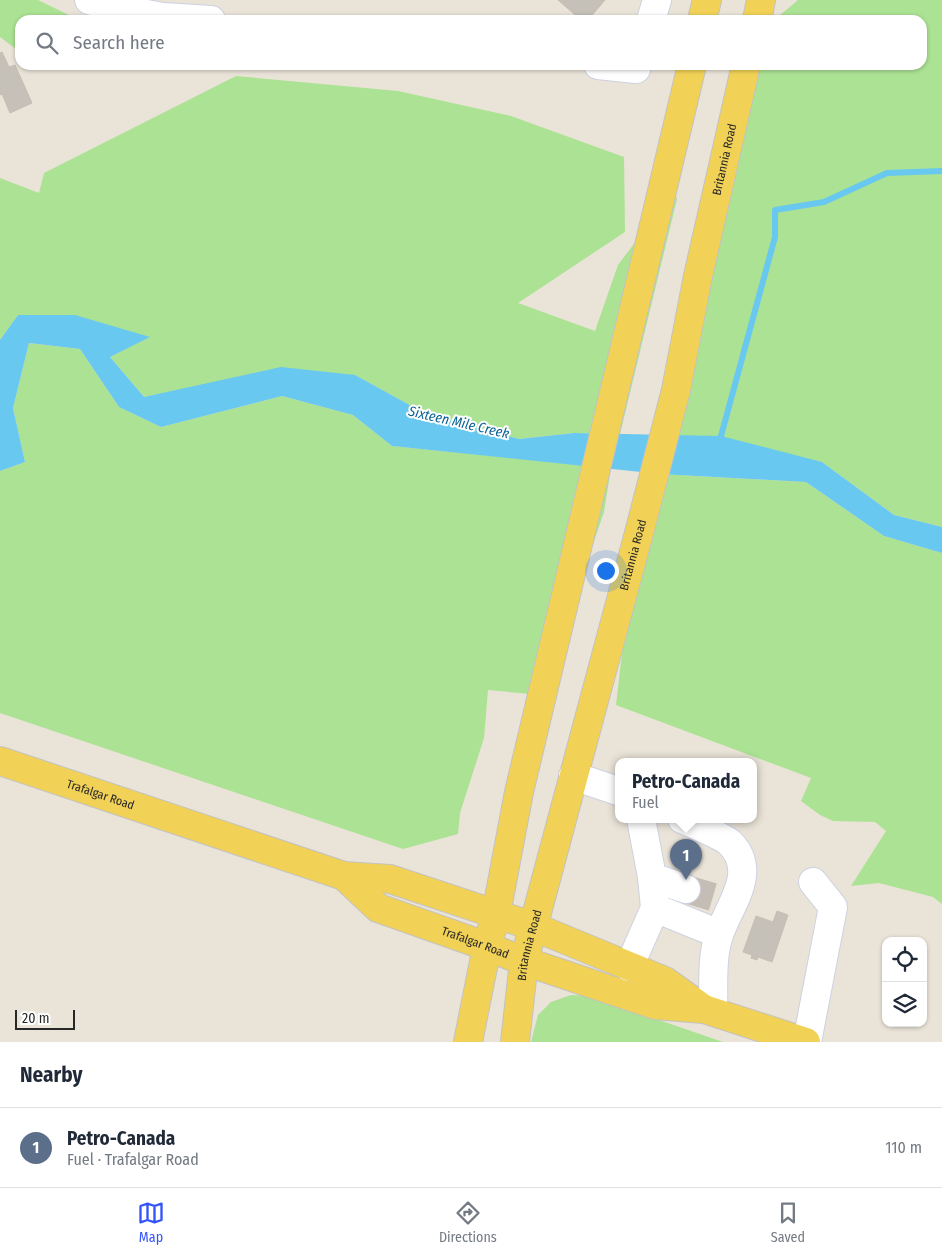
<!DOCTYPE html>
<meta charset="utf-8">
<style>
:root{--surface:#fff;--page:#f6f6f7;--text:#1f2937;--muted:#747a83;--line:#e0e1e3;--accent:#3454fb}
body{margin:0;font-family:"Fira Sans Condensed",sans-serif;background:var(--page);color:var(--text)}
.controls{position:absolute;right:15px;bottom:15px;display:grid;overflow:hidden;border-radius:10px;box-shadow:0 1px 4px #0004}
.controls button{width:45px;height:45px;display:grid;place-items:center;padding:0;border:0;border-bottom:1px solid var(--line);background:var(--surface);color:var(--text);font:25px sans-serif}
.scale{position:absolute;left:15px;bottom:12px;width:60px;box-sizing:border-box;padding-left:5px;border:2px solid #272727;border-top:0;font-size:14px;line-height:18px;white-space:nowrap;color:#272727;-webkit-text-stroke:4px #fff;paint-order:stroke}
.you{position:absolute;left:605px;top:570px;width:18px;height:18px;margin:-12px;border:4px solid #fff;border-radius:50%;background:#1a73e8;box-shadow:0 0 0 8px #1a73e833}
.badge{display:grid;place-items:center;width:32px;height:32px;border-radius:50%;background:var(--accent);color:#fff;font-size:16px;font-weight:700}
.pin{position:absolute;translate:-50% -41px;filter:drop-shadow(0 1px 2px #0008)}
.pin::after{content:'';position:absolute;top:26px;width:18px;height:15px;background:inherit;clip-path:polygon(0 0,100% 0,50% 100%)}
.popup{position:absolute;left:615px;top:758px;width:142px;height:65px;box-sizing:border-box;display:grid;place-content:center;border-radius:10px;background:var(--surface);filter:drop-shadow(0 1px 4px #0005);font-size:16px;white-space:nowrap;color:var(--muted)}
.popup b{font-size:19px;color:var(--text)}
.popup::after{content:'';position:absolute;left:50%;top:100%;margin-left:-10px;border:10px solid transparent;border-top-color:var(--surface)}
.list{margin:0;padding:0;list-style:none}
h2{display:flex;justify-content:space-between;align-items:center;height:65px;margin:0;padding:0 20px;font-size:21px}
h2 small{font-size:16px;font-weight:400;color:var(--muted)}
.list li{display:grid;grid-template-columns:32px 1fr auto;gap:15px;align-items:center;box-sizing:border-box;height:80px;padding:0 20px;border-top:1px solid var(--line)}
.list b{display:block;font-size:19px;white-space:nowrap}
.list p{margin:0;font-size:16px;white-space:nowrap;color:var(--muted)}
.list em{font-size:16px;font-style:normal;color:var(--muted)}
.icon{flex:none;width:28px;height:28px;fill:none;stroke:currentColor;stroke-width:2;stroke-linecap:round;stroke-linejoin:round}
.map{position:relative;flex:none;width:942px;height:1042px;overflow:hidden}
.search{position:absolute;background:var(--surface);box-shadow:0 1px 4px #0004;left:15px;right:15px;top:15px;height:55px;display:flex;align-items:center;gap:12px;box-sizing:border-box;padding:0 18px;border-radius:15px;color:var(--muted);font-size:19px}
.sheet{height:145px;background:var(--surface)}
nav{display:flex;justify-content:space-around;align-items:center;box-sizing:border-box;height:70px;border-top:1px solid var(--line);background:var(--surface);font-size:14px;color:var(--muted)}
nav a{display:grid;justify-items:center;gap:2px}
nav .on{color:var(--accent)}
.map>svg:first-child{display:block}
.green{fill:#ace293}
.water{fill:#68c8ef}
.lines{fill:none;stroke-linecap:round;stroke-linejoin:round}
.stream{stroke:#68c8ef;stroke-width:6}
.building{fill:#c5c0b8;stroke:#c5bfb2}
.minor-tunnel{stroke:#c3bdb5;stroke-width:28;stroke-dasharray:28 14;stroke-linecap:butt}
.minor-casing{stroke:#cdd1e1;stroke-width:30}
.major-casing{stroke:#c3c3c3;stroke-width:30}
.minor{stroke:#fff;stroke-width:28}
.major{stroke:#f1d156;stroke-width:28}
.labels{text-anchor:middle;stroke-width:4;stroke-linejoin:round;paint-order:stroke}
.street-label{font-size:12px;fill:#272727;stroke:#fff}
.water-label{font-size:14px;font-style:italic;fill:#0c6396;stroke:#fff}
</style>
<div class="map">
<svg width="942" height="1042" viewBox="0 0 942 1042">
<rect width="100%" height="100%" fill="#eae3d8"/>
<g class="green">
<polygon points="0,0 38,0 79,20 20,20 20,52 0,37"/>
<polygon points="798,0 942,0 942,527 894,515 822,462 657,435 739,65 922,65 922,20 749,20 751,12 779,16"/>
<polygon points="236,76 398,91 511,116 624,157 625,232 518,303 595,331 618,265 673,192 677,199 620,434 574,433 519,439 426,414 355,375 194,387 144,397 110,357 149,337 18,315 0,340 0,178 39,193 44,173"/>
<polygon points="29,343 80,349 119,407 161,427 282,396 353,415 392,446 611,468 604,512 541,695 488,690 484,738 460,813 458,834 403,849 0,713 0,471 25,462 13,408"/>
<polygon points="660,474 806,482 884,536 942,553 942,904 933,897 879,883 851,886 886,831 875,822 833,821 820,815 801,801 811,778 616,705 638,512"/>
<polygon points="571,995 589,996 723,1042 531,1042 538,1015 551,1002"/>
</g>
<polygon class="water" points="18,315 75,315 150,337 110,357 144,397 281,367 355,375 426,414 519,439 574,433 721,436 822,462 894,515 942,527 942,553 884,536 806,482 660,474 392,446 353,415 282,396 161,427 119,407 80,349 29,343 13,408 25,462 0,471 0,340"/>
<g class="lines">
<polyline class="stream" points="716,443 721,436 775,237 775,210 824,202 887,173 942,171"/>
</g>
<g class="building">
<polygon points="558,0 605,0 588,20 581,20"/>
<polygon points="2,52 9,67 15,65 32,103 10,113 2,94 0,95 0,53"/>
<polygon points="777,911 788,915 772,962 758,957 757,960 751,958 752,955 743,952 756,916 773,922"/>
</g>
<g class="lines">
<polyline class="minor-tunnel" points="686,889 713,897"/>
<g class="minor-casing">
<g id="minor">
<polyline points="89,0 124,10 163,17 211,20"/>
<polyline points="651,20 657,0"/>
<polyline points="598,65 636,69 637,65"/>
<polyline points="573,776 618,791"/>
<path d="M682 819C691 823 724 837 730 843 759 872 729 905 719 935 711 959 714 986 713 1011"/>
<polyline points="652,877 686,889"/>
<polyline points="655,908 719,934"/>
<polyline points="629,967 655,908 652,877 641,819"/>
<polyline points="807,1042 833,907 813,882"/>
</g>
</g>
<g class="major-casing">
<g id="major">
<polyline points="702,20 707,0"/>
<polyline points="757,20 761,0"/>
<path id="s1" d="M0 761 344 876 390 879 532 926 665 981 704 1009"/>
<path id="s2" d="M344 876 378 908 483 945 524 961 655 1005 704 1009 806 1042"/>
<polyline points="468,1042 487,947 496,914 519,792 692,65"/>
<path id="s3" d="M515 1042 524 961 639 533 676 390 698 276 746 65"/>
</g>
</g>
<use href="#minor" class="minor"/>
<use href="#major" class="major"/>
</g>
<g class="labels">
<g class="street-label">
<text dy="4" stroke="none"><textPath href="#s3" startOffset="908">Britannia Road</textPath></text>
<text dy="4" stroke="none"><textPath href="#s3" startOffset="502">Britannia Road</textPath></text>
<text dy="4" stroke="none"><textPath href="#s1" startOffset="106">Trafalgar Road</textPath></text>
<text dy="4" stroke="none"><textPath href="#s2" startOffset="150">Trafalgar Road</textPath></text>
<text dy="4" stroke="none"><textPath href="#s3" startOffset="98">Britannia Road</textPath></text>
</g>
<g class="water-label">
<text transform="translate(459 422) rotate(13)" y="5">Sixteen Mile Creek</text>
</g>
</g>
</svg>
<div class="controls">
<button><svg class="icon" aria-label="locate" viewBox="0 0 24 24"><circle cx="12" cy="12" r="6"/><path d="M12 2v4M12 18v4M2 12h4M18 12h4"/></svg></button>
<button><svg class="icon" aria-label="layers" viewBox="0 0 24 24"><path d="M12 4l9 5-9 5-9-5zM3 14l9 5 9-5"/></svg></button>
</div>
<div class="scale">20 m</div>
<div class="you"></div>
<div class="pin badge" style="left:686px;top:880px;background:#5c6f8a">1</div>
<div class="popup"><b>Petro-Canada</b>Fuel</div>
<div class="search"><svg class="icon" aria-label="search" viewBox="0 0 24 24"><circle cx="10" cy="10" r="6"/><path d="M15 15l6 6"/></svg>Search here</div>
</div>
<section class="sheet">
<h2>Nearby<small></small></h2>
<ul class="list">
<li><span class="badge" style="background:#5c6f8a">1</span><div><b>Petro-Canada</b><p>Fuel · Trafalgar Road</p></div><em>110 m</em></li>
</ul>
</section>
<nav>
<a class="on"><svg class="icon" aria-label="map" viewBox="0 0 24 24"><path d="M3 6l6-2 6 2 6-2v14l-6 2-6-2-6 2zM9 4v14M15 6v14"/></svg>Map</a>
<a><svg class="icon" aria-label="directions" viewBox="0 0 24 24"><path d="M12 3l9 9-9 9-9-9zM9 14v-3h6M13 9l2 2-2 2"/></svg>Directions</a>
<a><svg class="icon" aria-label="saved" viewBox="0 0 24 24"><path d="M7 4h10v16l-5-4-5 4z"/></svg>Saved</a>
</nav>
